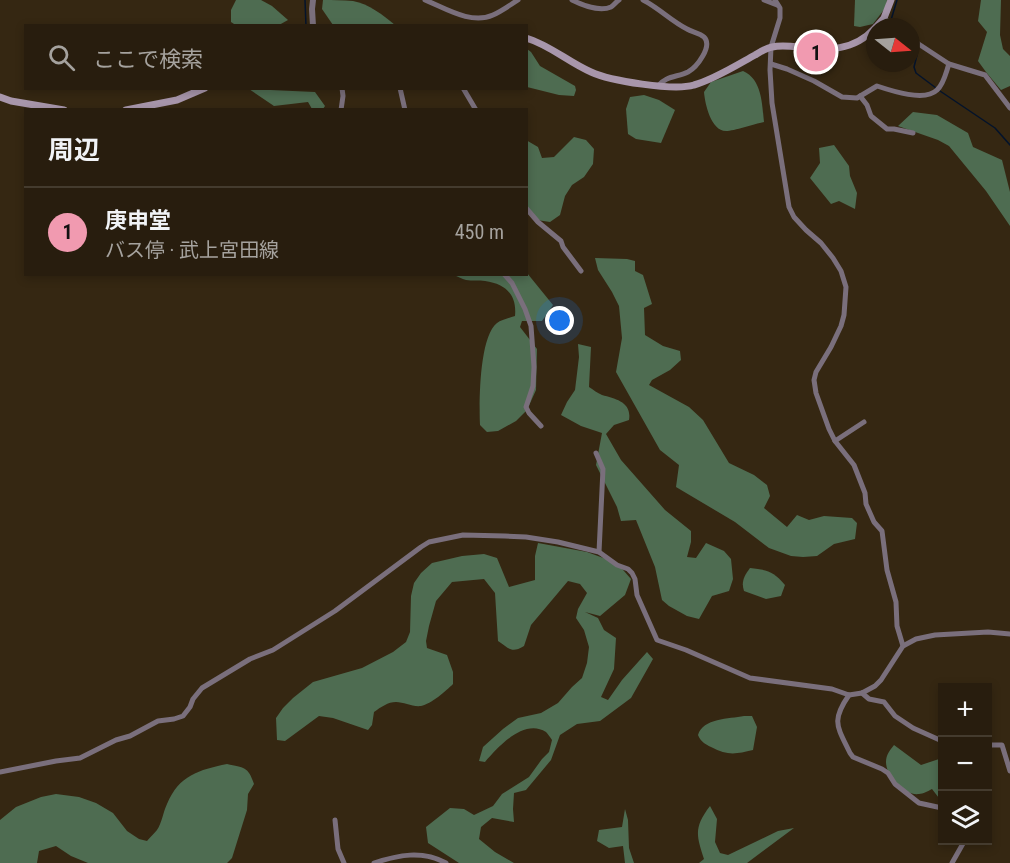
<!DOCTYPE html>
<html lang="ja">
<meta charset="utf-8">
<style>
:root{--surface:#281d0e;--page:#302617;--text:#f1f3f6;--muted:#a5a29e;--line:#443b2e;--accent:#f19ab0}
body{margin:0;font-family:"Roboto Condensed","Noto Sans JP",sans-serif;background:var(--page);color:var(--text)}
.controls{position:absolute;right:18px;bottom:18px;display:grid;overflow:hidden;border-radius:0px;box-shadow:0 3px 9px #0003}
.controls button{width:54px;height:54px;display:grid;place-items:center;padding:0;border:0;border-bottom:2px solid var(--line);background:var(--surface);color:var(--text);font:30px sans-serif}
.compass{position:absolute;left:866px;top:18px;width:54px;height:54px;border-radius:50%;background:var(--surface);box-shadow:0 3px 9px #0003;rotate:107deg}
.you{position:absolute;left:560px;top:321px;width:21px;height:21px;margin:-15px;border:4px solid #fff;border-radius:50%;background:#1a73e8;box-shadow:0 0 0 9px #1a73e833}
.badge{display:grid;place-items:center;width:39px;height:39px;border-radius:50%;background:var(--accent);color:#111;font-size:20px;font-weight:700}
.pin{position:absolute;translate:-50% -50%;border:3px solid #fff;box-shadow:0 2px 6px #0006}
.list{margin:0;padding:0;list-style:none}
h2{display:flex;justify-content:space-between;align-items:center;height:78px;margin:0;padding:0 24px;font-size:26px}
h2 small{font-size:20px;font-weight:400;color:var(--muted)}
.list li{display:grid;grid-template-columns:39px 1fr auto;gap:18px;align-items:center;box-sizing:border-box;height:90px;padding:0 24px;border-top:2px solid var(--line)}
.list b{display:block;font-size:22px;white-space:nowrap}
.list p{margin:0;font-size:20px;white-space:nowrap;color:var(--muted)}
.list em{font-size:20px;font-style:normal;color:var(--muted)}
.icon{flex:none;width:33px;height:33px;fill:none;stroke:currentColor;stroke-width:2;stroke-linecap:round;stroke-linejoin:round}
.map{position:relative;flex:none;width:1010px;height:863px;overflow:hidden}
.search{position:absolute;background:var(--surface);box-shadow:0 3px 9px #0003;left:24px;top:24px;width:504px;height:66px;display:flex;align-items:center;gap:15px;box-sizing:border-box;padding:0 21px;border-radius:0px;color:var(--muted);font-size:22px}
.panel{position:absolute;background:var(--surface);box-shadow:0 3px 9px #0003;left:24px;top:108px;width:504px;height:168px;border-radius:0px}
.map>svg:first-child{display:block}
.forest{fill:#4e6c51}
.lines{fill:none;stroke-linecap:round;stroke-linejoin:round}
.stream{stroke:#04132b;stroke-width:1.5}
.minor{stroke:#7a6f7c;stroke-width:5}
.tertiary{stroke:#7a6f7c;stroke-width:6}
.secondary{stroke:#a896ab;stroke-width:7}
</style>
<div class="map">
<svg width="1010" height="863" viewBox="0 0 1010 863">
<rect width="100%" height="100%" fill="#352712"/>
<g class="forest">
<polygon points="236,0 261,0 272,6 288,20 279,25 234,24 231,22 231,10"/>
<path d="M323 0C333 0 343 0 353 1 369 4 383 15 395 25H333L322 9Z"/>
<polygon points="855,0 887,0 886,7 873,24 860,27 854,26"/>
<polygon points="981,0 1001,0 1000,35 1003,49 1010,56 1010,86 1001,90 986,72 978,61 987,32 978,21"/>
<polygon points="527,49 531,52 540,66 575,86 576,90 574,96 559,95 527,87"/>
<path d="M743 71C762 79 762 104 764 122 754 124 734 131 726 131 711 131 705 104 704 92L711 82Z"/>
<polygon points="249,89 315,92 325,106 323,109 312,109 308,102 274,106"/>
<polygon points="644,95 659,100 675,110 661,143 636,139 628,134 626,109 630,97"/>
<polygon points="913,112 937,115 968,133 973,147 1002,160 1010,192 1010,226 986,191 949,146 938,140 898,126"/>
<polygon points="574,137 586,140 594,149 593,164 584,177 572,185 565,196 560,215 550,222 537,220 527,212 526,140 538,147 542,158 554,157"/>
<polygon points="834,145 849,166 850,176 857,193 855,209 839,201 831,204 810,178 820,163 819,148"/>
<polygon points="595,258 627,259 635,261 635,271 643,275 652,304 644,308 645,335 663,346 680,351 681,360 670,370 652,380 649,385 689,407 703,420 729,463 754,475 767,485 770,496 764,508 787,527 797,515 809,520 824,516 852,518 857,523 855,539 834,544 817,556 803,557 791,556 769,548 735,522 676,487 679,465 660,450 616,372 622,338 619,306 612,292 598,270"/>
<path d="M527 273 553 305 542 321H522L520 327 537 349 536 390 527 410 516 421 498 431 487 432 480 425C479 404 479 337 497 323 501 320 509 318 515 316 517 295 506 284 485 281 479 280 472 281 466 280 462 279 457 276 453 275L526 274Z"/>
<path d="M578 344 591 347 589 387C594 390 597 393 602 395 616 399 632 402 629 420L614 425 606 434 621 460 665 510 691 531V542L687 557 696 558 706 543 724 551 731 559 733 579 729 591 712 596 699 619 687 616 669 606 662 600 655 567 636 520 621 521 617 507 596 465 602 433 581 426 561 415 567 402 575 390 579 357Z"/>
<path d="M538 543 587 552 617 563 631 579 625 595 600 616 585 612 598 618 604 630 616 638 614 669 601 697 608 700 622 680 647 652 653 659 631 698 600 721 577 724 560 735 551 760 526 790 514 793 513 809 514 822 492 818 481 827 479 839 495 852 514 863H459L428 843 426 827 450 808 464 809 474 815 493 806 502 794 529 777 542 759 549 752 552 740C550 737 548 734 546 732 524 718 498 747 485 762L479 761 483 747 503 729 518 718 541 713 558 703 572 687 582 678 587 663 589 647 584 630 576 618 578 609 587 593 580 584 568 581 531 625 524 646C511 654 509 648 498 641L495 593 484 579 452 582 436 601 429 626 426 641 427 648 447 655 453 672V684C446 691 431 704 421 706 412 707 404 702 396 702 388 702 381 707 374 712L372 725 368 730 333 718 319 716 285 741 277 740 276 718 283 708 293 698 313 682 362 668 393 652 406 642 410 632 411 596 414 583 421 573 432 563 462 556 484 554 497 558 509 587 535 580V556Z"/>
<path d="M750 568C768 570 773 571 785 585L781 596 766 599 744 591C741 582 744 576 750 568Z"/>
<path d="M744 716H752L757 727 753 750C736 754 728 756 711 747 705 744 701 742 698 735 703 718 729 719 744 716Z"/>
<path d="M894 745 921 765 939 759 942 763V766L938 774 940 790 942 791V802L932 789C928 791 923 794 919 794 904 796 886 776 886 762 886 755 890 750 894 745Z"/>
<path d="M227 764C244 768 248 766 254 784L248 794 247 810 232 858 227 863H88L71 856 56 846 39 851 37 863H0V820L16 807 41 797 56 794 79 797 96 803 113 813 127 831 139 839 147 841C150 837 154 834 157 830 162 823 163 812 167 804 179 775 199 770 227 764Z"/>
<path d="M710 806 717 819 715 842 720 853 728 855 778 831 794 828 747 863H699L704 859C696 835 694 827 710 806Z"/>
<polygon points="625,809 628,820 629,848 634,863 625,863 623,846 609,848 597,841 599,830 622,827"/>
</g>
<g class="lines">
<g class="stream">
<polyline points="305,0 306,26"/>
<polyline points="891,20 897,0"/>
<polyline points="911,48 917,55 914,67 916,73 936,88"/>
<polyline points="940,91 995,128 1010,145"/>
</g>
<g class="minor">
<path d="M425 0C445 8 471 25 493 15 502 11 510 5 518 0"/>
<path d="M572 0C582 5 600 12 611 7 614 5 616 2 619 0"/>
<path d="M643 0C659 8 671 21 687 29 692 32 700 33 704 37 713 46 697 67 688 72 678 77 665 76 658 86"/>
<polyline points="764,0 777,5"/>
<polyline points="775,0 780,8 780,18 771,47 770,70 772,103 789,207 794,217 806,230 821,243 833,258 841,271 846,287 844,315 841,326 831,347 816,372 814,380 816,393 829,429 835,441 854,465 865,493 866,504 874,522 882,531 887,570 896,602 897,626 903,646"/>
<polyline points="884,18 895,27"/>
<polyline points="911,39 949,64 985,75 1010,108"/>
<path d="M771 64 787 69 814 81 842 97 857 98 877 86C892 91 925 102 937 90 944 84 946 72 949 64"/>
<polyline points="400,88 405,110"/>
<polyline points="463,88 476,110"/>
<polyline points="860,96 867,105 871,116 887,129 894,129 913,133"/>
<polyline points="341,110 343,96 342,88"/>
<polyline points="526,208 538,222 561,241 563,247 581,271"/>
<polyline points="504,274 512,283 525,309 531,326 534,367 533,386 526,407 529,413 541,426"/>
<polyline points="835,441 864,422"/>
<polyline points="596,453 603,469 599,552"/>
<polyline points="862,693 869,699 884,702 895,716 913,728 942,741"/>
<path d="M849 695C831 721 837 726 850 753L853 757 882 769 888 773 895 784 919 803 942 808"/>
<polyline points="988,745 1002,745 1010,771"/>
<polyline points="0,772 56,761 80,758 116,740 130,736 158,721 174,719 183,716 190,707 193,699 202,688 250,659 273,650 335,611 421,547 429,542 463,535 505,536 526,537 558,542 599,552 617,565 628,569 632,573 635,579 637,595 657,640 686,650 750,678 832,689 849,695 862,693 875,686 881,680 903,646 916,639 935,635 988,632 1010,634"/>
<polyline points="335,820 338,849 344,863"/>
<path d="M374 863C398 855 422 850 446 863"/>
<polyline points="952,863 965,840"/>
</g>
<polyline class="tertiary" points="313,0 312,9 313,26"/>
<g class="secondary">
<polyline points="876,27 884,18 891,0"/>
<path d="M526 38C550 45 568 62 591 72 610 81 674 91 694 85 713 80 737 65 755 55 760 52 766 48 772 47 780 45 790 46 799 47 828 50 853 52 875 28"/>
<polyline points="0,97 11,101 64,110"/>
<polyline points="126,110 177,100 205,88"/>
</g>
</g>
</svg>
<div class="controls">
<button>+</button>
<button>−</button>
<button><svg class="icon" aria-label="layers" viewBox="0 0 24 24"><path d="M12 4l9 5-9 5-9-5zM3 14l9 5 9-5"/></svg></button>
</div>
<svg class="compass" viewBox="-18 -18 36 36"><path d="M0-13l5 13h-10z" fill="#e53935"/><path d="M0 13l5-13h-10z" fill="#a5a29e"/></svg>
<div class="you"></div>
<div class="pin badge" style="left:816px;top:52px">1</div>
<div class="search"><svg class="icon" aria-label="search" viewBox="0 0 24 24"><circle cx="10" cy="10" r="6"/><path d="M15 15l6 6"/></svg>ここで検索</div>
<section class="panel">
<h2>周辺<small></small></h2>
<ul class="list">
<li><span class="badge">1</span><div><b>庚申堂</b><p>バス停 · 武上宮田線</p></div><em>450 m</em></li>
</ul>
</section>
</div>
